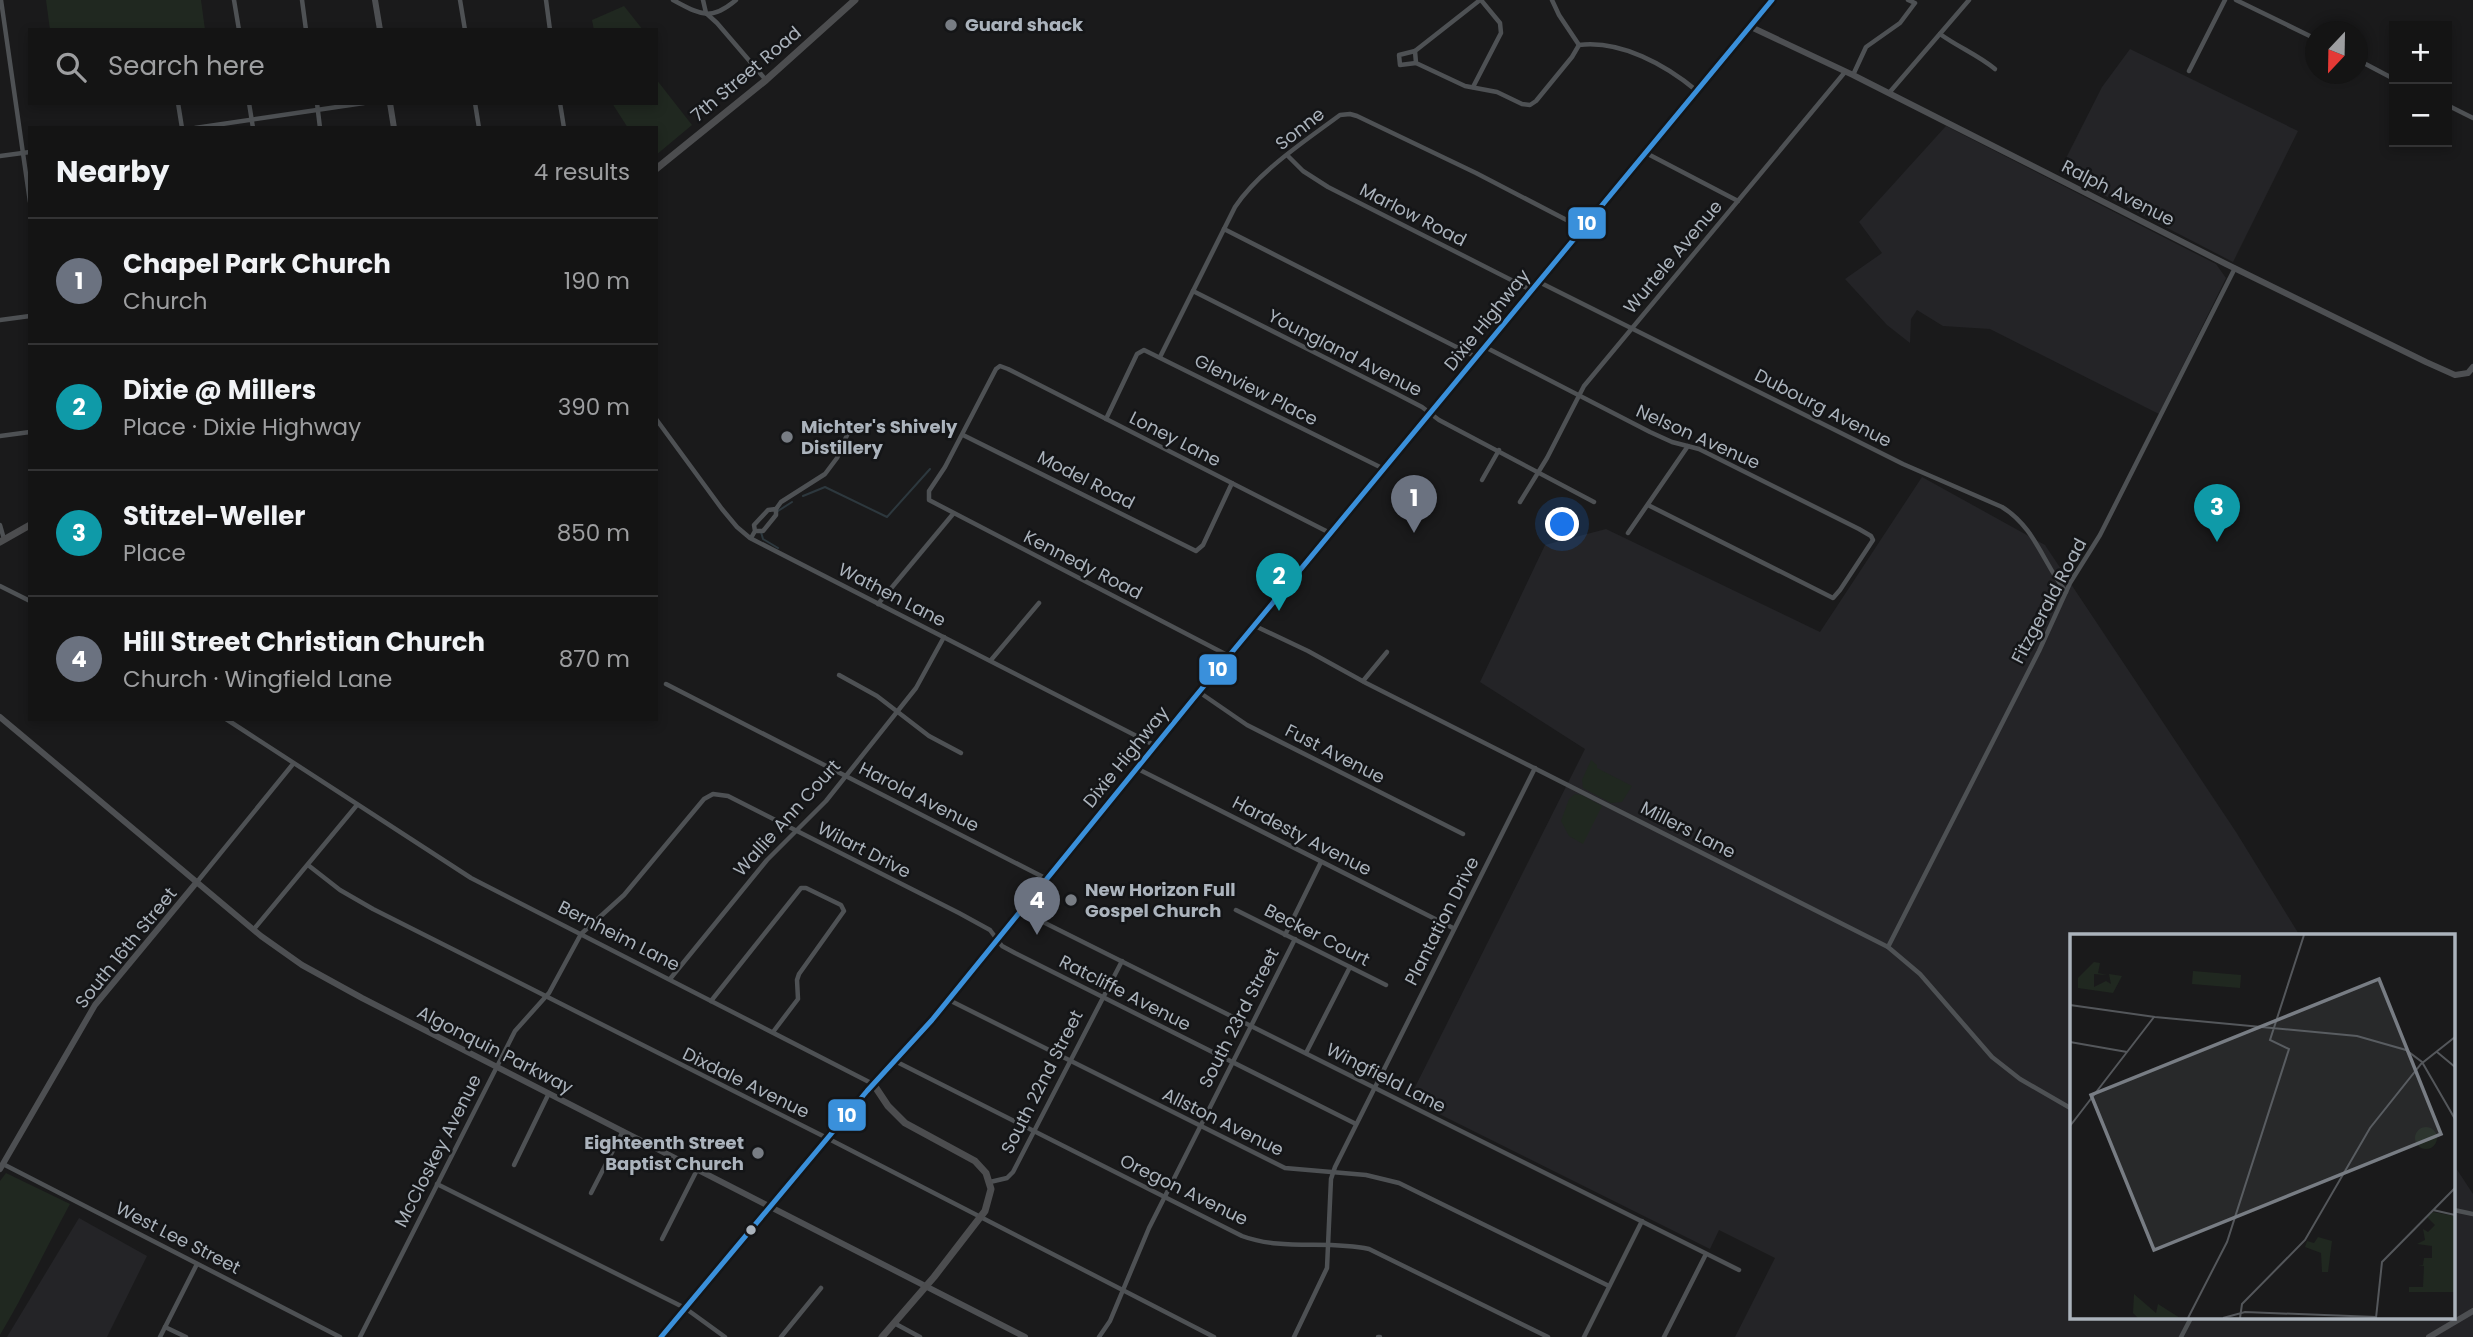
<!DOCTYPE html>
<meta charset="utf-8">
<style>
:root{--surface:#141414;--page:#1d1d1d;--text:#f1f3f6;--muted:#9d9ea0;--line:#333334;--accent:#787d84}
body{margin:0;font-family:Poppins,sans-serif;background:var(--page);color:var(--text)}
.controls{position:absolute;right:21px;top:21px;display:grid;overflow:hidden;border-radius:0px;box-shadow:0 4px 10px #0003}
.controls button{width:63px;height:63px;display:grid;place-items:center;padding:0;border:0;border-bottom:2px solid var(--line);background:var(--surface);color:var(--text);font:35px sans-serif}
.compass{position:absolute;left:2305px;top:21px;width:63px;height:63px;border-radius:50%;background:var(--surface);box-shadow:0 4px 10px #0003;rotate:202deg}
.you{position:absolute;left:1563px;top:525px;width:24px;height:24px;margin:-18px;border:5px solid #fff;border-radius:50%;background:#1a73e8;box-shadow:0 0 0 10px #1a73e833}
.badge{display:grid;place-items:center;width:46px;height:46px;border-radius:50%;background:var(--accent);color:#fff;font-size:23px;font-weight:700}
.pin{position:absolute;translate:-50% -58px;filter:drop-shadow(0 2px 4px #0008)}
.pin::after{content:'';position:absolute;top:37px;width:24px;height:21px;background:inherit;clip-path:polygon(0 0,100% 0,50% 100%)}
.list{margin:0;padding:0;list-style:none}
h2{display:flex;justify-content:space-between;align-items:center;height:91px;margin:0;padding:0 28px;font-size:30px}
h2 small{font-size:23px;font-weight:400;color:var(--muted)}
.list li{display:grid;grid-template-columns:46px 1fr auto;gap:21px;align-items:center;box-sizing:border-box;height:126px;padding:0 28px;border-top:2px solid var(--line)}
.list b{display:block;font-size:26px;white-space:nowrap}
.list p{margin:0;font-size:23px;white-space:nowrap;color:var(--muted)}
.list em{font-size:23px;font-style:normal;color:var(--muted)}
.icon{flex:none;width:38px;height:38px;fill:none;stroke:currentColor;stroke-width:2;stroke-linecap:round;stroke-linejoin:round}
.map{position:relative;flex:none;width:2473px;height:1337px;overflow:hidden}
.search{position:absolute;background:var(--surface);box-shadow:0 4px 10px #0003;left:28px;top:28px;width:630px;height:77px;display:flex;align-items:center;gap:18px;box-sizing:border-box;padding:0 24px;border-radius:0px;color:var(--muted);font-size:26px}
.panel{position:absolute;background:var(--surface);box-shadow:0 4px 10px #0003;left:28px;top:126px;width:630px;height:595px;border-radius:0px}
.map>svg:first-child{display:block}
.built{fill:#242427}
.green{fill:#202820}
.lines{fill:none;stroke-linecap:round;stroke-linejoin:round}
.stream{stroke:#2d383e;stroke-width:2}
.street{stroke:#4e5154;stroke-width:4.5}
.secondary{stroke:#4d4f52;stroke-width:6}
.primary{stroke:#4c4d4f;stroke-width:7}
.bus-1-casing{stroke:#141517;stroke-width:10}
.bus-1{stroke:#3a90db;stroke-width:5}
.poi-dot{fill:#787d84;stroke:#141517;stroke-width:2.5}
.bus-dot{fill:#abb3bc;stroke:#141517;stroke-width:2.5}
.labels{text-anchor:middle;stroke-width:5;stroke-linejoin:round;paint-order:stroke}
.poi-label{font-size:18px;font-weight:bold;fill:#abb3bc;stroke:#141517;text-anchor:start}
.street-label{font-size:18px;fill:#abb3bc;stroke:#141517}
.inset-road{fill:none;stroke:#54575b;stroke-width:2}
.view{fill:#787d84;fill-opacity:0.15;stroke:#787d84;stroke-width:3.5}
.inset-edge{fill:none;stroke:#abb3bc;stroke-width:3.5}
.line-badge{stroke:#141517;stroke-width:2.5}
.badge-label{font-size:19px;text-anchor:middle;font-weight:bold;fill:#fff}
</style>
<div class="map">
<svg width="2473" height="1337" viewBox="0 0 2473 1337">
<rect width="100%" height="100%" fill="#1a1a1b"/>
<g class="built">
<polygon points="2130,49 2298,131 2233,262 2059,172 2102,87"/>
<polygon points="1946,126 2216,264 2226,278 2159,414 1990,329 1943,326 1917,310 1911,319 1910,343 1887,325 1845,279 1882,253 1859,222"/>
<polygon points="1922,477 2045,545 2236,832 2300,936 2072,936 2072,1318 2454,1318 2454,1165 2473,1194 2473,1337 1735,1337 1775,1258 1719,1230 1710,1249 1409,1099 1585,749 1480,682 1545,545 1606,529 1820,632"/>
<polygon points="79,1218 147,1256 107,1337 7,1337"/>
</g>
<g class="green">
<polygon points="46,0 201,0 205,30 50,30"/>
<polygon points="624,6 643,30 594,30 592,20"/>
<polygon points="656,79 692,125 656,155 656,128 628,128 612,103 656,103"/>
<polygon points="1591,760 1597,765 1597,768 1632,786 1622,802 1611,803 1583,788 1582,780"/>
<polygon points="1575,794 1582,795 1602,806 1583,844 1569,836 1561,821 1569,799"/>
<path d="M6 1173 70 1204C46 1248 25 1293 0 1335V1181Z"/>
</g>
<g class="lines">
<g class="stream">
<polyline points="803,496 825,487 887,517 930,469"/>
<polyline points="778,511 792,502"/>
<polyline points="761,532 763,539 778,548"/>
</g>
<g class="street">
<polyline points="1,0 30,202"/>
<polyline points="234,0 239,30"/>
<polyline points="302,0 306,30"/>
<polyline points="460,0 465,30"/>
<polyline points="546,0 550,30"/>
<path d="M673 0C700 14 710 22 736 0"/>
<polyline points="703,0 706,13 717,23 766,80"/>
<polyline points="1480,0 1415,51 1416,63 1465,86 1497,92 1522,104 1530,105 1536,101 1572,57 1579,45"/>
<polyline points="1552,0 1559,15 1579,45"/>
<polyline points="2236,0 2316,39"/>
<path d="M1940 34C1958 47 1978 55 1995 69"/>
<path d="M1579 45C1621 40 1666 65 1697 91"/>
<polyline points="1415,51 1399,55 1400,65 1416,63"/>
<polyline points="2358,60 2394,79"/>
<polyline points="2189,71 2225,0"/>
<polyline points="1853,75 1866,47 1900,23 1915,3 1908,0"/>
<polyline points="1473,87 1501,33 1500,23 1481,0"/>
<polyline points="1889,93 1969,0"/>
<polyline points="178,103 182,128"/>
<polyline points="249,103 253,128"/>
<polyline points="317,103 320,128"/>
<polyline points="475,103 479,128"/>
<polyline points="560,103 564,128"/>
<polyline points="2447,105 2473,118"/>
<polyline points="195,128 364,103"/>
<polyline points="1646,153 1738,201"/>
<polyline points="0,156 30,152"/>
<polyline points="1288,156 1303,171 1328,187 1531,290"/>
<polyline points="1224,229 1476,357"/>
<path d="M1539 282 1903 464 2002 507C2035 527 2043 563 2066 592"/>
<polyline points="1193,291 1395,393 1422,407 1439,420 1594,502"/>
<polyline points="0,320 30,316"/>
<polyline points="1485,347 1650,432 1672,442 1699,449 1859,529 1871,536 1873,540 1840,590 1833,598 1648,505"/>
<path d="M1160 357 1235 207C1259 171 1305 141 1340 115L1350 114 1357 116 1476 173 1582 228"/>
<polyline points="656,419 722,509 737,527 750,538 1156,746"/>
<polyline points="1106,419 1137,354 1144,350 1384,469"/>
<polyline points="963,435 1196,551 1203,545 1232,483"/>
<polyline points="0,436 30,432"/>
<polyline points="1482,480 1499,450"/>
<polyline points="1520,502 1547,458 1584,386 1845,72"/>
<polyline points="776,509 781,502 825,474 837,458 851,426"/>
<polyline points="0,525 4,539"/>
<polyline points="1628,533 1688,446"/>
<polyline points="751,538 755,531 754,525 768,510 776,509 776,515 763,531 755,531"/>
<polyline points="0,586 30,601"/>
<polyline points="878,604 953,514"/>
<polyline points="1255,626 1308,651 1366,683 1888,947 1920,974 1992,1057 2020,1079 2072,1109"/>
<polyline points="1229,656 929,500 929,491 945,467 996,369 1000,366 1008,369 1330,533"/>
<polyline points="991,660 1039,603"/>
<polyline points="839,675 877,696 929,736 961,753"/>
<polyline points="1363,681 1387,652"/>
<polyline points="666,684 1047,879"/>
<polyline points="1199,692 1247,725 1463,834"/>
<polyline points="226,719 471,878 873,1084"/>
<polyline points="1138,769 1453,928"/>
<polyline points="308,865 340,890 373,909 827,1138 1214,1337"/>
<polyline points="197,882 293,764"/>
<polyline points="1236,910 1386,985"/>
<polyline points="1021,911 1739,1270"/>
<polyline points="254,929 357,805"/>
<polyline points="1285,935 1321,862"/>
<polyline points="1888,947 2039,651 2070,583 2100,535 2235,268"/>
<polyline points="670,979 767,860 826,801 916,688 944,637"/>
<polyline points="949,1000 1285,1168 1366,1175 1399,1183 1609,1286"/>
<polyline points="711,1001 801,888 806,888 841,905 844,911 799,974 797,980 798,999 773,1032"/>
<polyline points="1306,1053 1350,967"/>
<path d="M895 1061 1242 1236C1282 1251 1328 1240 1369 1249L1548 1337"/>
<polyline points="3,1164 340,1337"/>
<polyline points="514,1165 549,1093"/>
<polyline points="990,1182 1007,1178 1013,1172 1122,961"/>
<polyline points="437,1184 685,1308 725,1337"/>
<polyline points="591,1193 623,1131"/>
<polyline points="2454,1210 2473,1214"/>
<polyline points="662,1239 697,1170"/>
<polyline points="894,1323 920,1337"/>
<polyline points="165,1327 186,1337"/>
<polyline points="160,1337 197,1264"/>
<polyline points="360,1337 515,1031 549,993 581,934 624,895 704,799 713,794 728,796 959,913 990,930 1002,946 1015,953 1356,1124"/>
<polyline points="781,1337 821,1288"/>
<polyline points="1099,1337 1110,1321 1149,1228 1295,939"/>
<polyline points="1294,1337 1327,1268 1331,1179 1335,1167 1535,768"/>
<polyline points="1378,1337 1380,1337"/>
<polyline points="1584,1337 1642,1221"/>
<polyline points="1664,1337 1706,1254"/>
<polyline points="2181,1337 2191,1318"/>
</g>
<g class="secondary">
<polyline points="375,0 380,30"/>
<polyline points="1751,27 1853,75 2226,264 2426,362 2455,375 2468,373 2473,367"/>
<polyline points="390,103 394,128"/>
<polyline points="0,717 261,936 302,965 362,998 1025,1337"/>
<polyline points="0,1169 95,1005 196,883"/>
<polyline points="661,1337 785,1187 874,1085"/>
<polyline points="2429,1337 2473,1311"/>
</g>
<g class="primary">
<polyline points="656,169 766,80 855,0"/>
<polyline points="0,542 30,525"/>
<polyline points="882,1337 934,1277 985,1211 991,1189 986,1173 975,1161 905,1123 888,1106 874,1085 932,1020 1194,698 1772,0"/>
</g>
<g class="bus-1-casing">
<polyline id="bus-1" points="661,1337 867,1091 932,1020 1194,698 1772,0"/>
</g>
<use href="#bus-1" class="bus-1"/>
</g>
<g class="poi-dot">
<circle cx="951" cy="25" r="7"/>
<circle cx="787" cy="437" r="7"/>
<circle cx="1071" cy="900" r="7"/>
<circle cx="758" cy="1153" r="7"/>
</g>
<circle class="bus-dot" cx="751" cy="1230" r="6"/>
<g class="labels">
<g class="poi-label">
<text x="965" y="31">Guard shack</text>
<text x="801" y="433">Michter's Shively<tspan x="801" dy="21">Distillery</tspan></text>
<text x="1085" y="896">New Horizon Full<tspan x="1085" dy="21">Gospel Church</tspan></text>
<text x="744" y="1149" text-anchor="end">Eighteenth Street<tspan x="744" dy="21">Baptist Church</tspan></text>
</g>
<g class="street-label">
<text transform="translate(746 74) rotate(-40)" y="6">7th Street Road</text>
<text transform="translate(1300 129) rotate(-38)" y="6">Sonne</text>
<text transform="translate(2118 193) rotate(27)" y="6">Ralph Avenue</text>
<text transform="translate(1413 215) rotate(27)" y="6">Marlow Road</text>
<text transform="translate(1673 257) rotate(-50)" y="6">Wurtele Avenue</text>
<text transform="translate(1487 320) rotate(-51)" y="6">Dixie Highway</text>
<text transform="translate(1345 353) rotate(27)" y="6">Youngland Avenue</text>
<text transform="translate(1256 390) rotate(27)" y="6">Glenview Place</text>
<text transform="translate(1823 408) rotate(27)" y="6">Dubourg Avenue</text>
<text transform="translate(1698 437) rotate(24)" y="6">Nelson Avenue</text>
<text transform="translate(1175 439) rotate(27)" y="6">Loney Lane</text>
<text transform="translate(1086 480) rotate(27)" y="6">Model Road</text>
<text transform="translate(1083 565) rotate(27)" y="6">Kennedy Road</text>
<text transform="translate(892 595) rotate(27)" y="6">Wathen Lane</text>
<text transform="translate(2049 601) rotate(-62)" y="6">Fitzgerald Road</text>
<text transform="translate(1335 754) rotate(27)" y="6">Fust Avenue</text>
<text transform="translate(1126 757) rotate(-51)" y="6">Dixie Highway</text>
<text transform="translate(919 797) rotate(27)" y="6">Harold Avenue</text>
<text transform="translate(787 818) rotate(-48)" y="6">Wallie Ann Court</text>
<text transform="translate(1688 830) rotate(27)" y="6">Millers Lane</text>
<text transform="translate(1302 836) rotate(27)" y="6">Hardesty Avenue</text>
<text transform="translate(864 850) rotate(27)" y="6">Wilart Drive</text>
<text transform="translate(1442 921) rotate(-63)" y="6">Plantation Drive</text>
<text transform="translate(1317 935) rotate(27)" y="6">Becker Court</text>
<text transform="translate(619 936) rotate(27)" y="6">Bernheim Lane</text>
<text transform="translate(126 948) rotate(-51)" y="6">South 16th Street</text>
<text transform="translate(1125 993) rotate(27)" y="6">Ratcliffe Avenue</text>
<text transform="translate(1239 1018) rotate(-63)" y="6">South 23rd Street</text>
<text transform="translate(495 1050) rotate(27)" y="6">Algonquin Parkway</text>
<text transform="translate(1386 1078) rotate(27)" y="6">Wingfield Lane</text>
<text transform="translate(1042 1082) rotate(-63)" y="6">South 22nd Street</text>
<text transform="translate(746 1083) rotate(26)" y="6">Dixdale Avenue</text>
<text transform="translate(1223 1122) rotate(26)" y="6">Allston Avenue</text>
<text transform="translate(438 1151) rotate(-63)" y="6">McCloskey Avenue</text>
<text transform="translate(1184 1190) rotate(26)" y="6">Oregon Avenue</text>
<text transform="translate(178 1238) rotate(27)" y="6">West Lee Street</text>
</g>
</g>
<g transform="translate(2070 934)">
<rect width="385" height="385" fill="#1a1a1b"/>
<path d="M24 28 30 29 28 39 37 41 24 40V53L36 47 41 50 39 40 52 42 43 59 8 54V44ZM123 37 171 41 170 54 122 50ZM345 204a11 11 0 1 1 22 0a11 11 0 1 1-22 0ZM363 278 385 282V358H339V353H353L354 332 348 331H353L354 324H362V312L347 310 355 306 353 295 358 298 365 291 357 283ZM248 303 262 307 258 338H252L251 319 235 313 237 307 244 309ZM64 360 86 379 88 370 110 384H68L63 379Z" fill="#202820"/>
<path class="inset-road" d="M0 71 85 83M85 83 287 102 336 116 352 128 385 185M0 108 57 118M367 118 385 133M0 192 84 83M363 276 385 281M118 384 157 308 219 115 200 106 234 1M153 384 175 378 306 383M170 384 172 370 235 306 300 194 351 130 385 103M306 384 312 328 385 254"/>
<path class="view" d="M309 45 371 200 84 316 21 161Z"/>
<rect width="385" height="385" class="inset-edge"/>
</g>
<g class="line-badge">
<rect x="1567" y="206" width="40" height="34" rx="7" fill="#3a90db"/>
<rect x="1198" y="653" width="40" height="33" rx="7" fill="#3a90db"/>
<rect x="827" y="1098" width="40" height="34" rx="7" fill="#3a90db"/>
</g>
<g class="badge-label">
<text x="1587" y="230">10</text>
<text x="1218" y="676">10</text>
<text x="847" y="1122">10</text>
</g>
</svg>
<div class="controls">
<button>+</button>
<button>−</button>
</div>
<svg class="compass" viewBox="-18 -18 36 36"><path d="M0-13l5 13h-10z" fill="#e53935"/><path d="M0 13l5-13h-10z" fill="#9d9ea0"/></svg>
<div class="you"></div>
<div class="pin badge" style="left:1414px;top:533px;background:#6b7280">1</div>
<div class="pin badge" style="left:1279px;top:611px;background:#0f9aa8">2</div>
<div class="pin badge" style="left:2217px;top:542px;background:#0f9aa8">3</div>
<div class="pin badge" style="left:1037px;top:935px;background:#6b7280">4</div>
<div class="search"><svg class="icon" aria-label="search" viewBox="0 0 24 24"><circle cx="10" cy="10" r="6"/><path d="M15 15l6 6"/></svg>Search here</div>
<section class="panel">
<h2>Nearby<small>4 results</small></h2>
<ul class="list">
<li><span class="badge" style="background:#6b7280">1</span><div><b>Chapel Park Church</b><p>Church</p></div><em>190 m</em></li>
<li><span class="badge" style="background:#0f9aa8">2</span><div><b>Dixie @ Millers</b><p>Place · Dixie Highway</p></div><em>390 m</em></li>
<li><span class="badge" style="background:#0f9aa8">3</span><div><b>Stitzel-Weller</b><p>Place</p></div><em>850 m</em></li>
<li><span class="badge" style="background:#6b7280">4</span><div><b>Hill Street Christian Church</b><p>Church · Wingfield Lane</p></div><em>870 m</em></li>
</ul>
</section>
</div>
